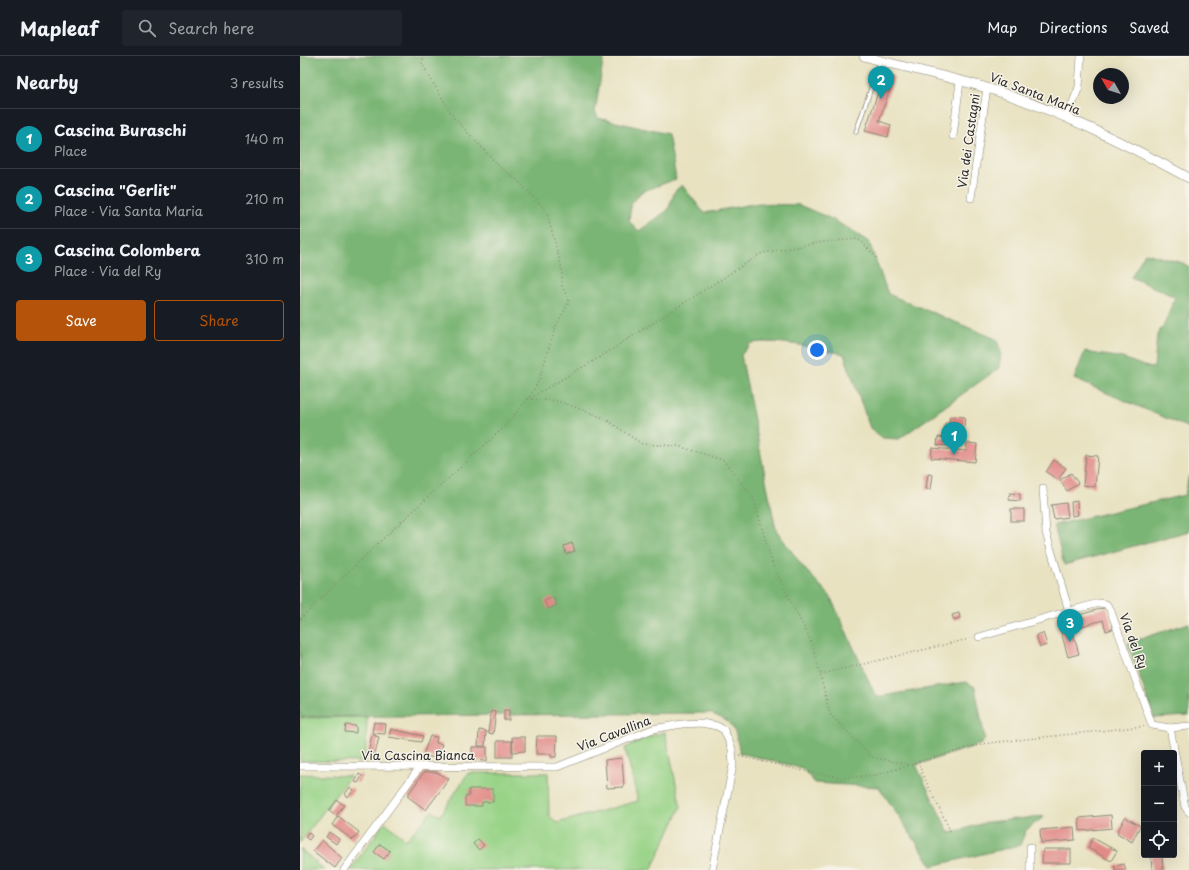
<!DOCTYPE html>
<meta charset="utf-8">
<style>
:root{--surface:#171b24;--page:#20242c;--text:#f1f3f6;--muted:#9ea1a6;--line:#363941;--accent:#b45309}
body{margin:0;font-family:"Playpen Sans",sans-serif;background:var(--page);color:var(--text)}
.controls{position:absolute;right:12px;bottom:12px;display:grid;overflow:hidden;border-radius:4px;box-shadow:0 4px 16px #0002}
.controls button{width:36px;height:36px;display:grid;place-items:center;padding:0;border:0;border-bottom:1px solid var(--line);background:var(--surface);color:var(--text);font:20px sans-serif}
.compass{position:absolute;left:793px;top:12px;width:36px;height:36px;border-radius:50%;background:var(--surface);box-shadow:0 4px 16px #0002;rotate:309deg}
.you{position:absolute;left:517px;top:294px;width:14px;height:14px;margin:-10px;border:3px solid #fff;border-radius:50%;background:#1a73e8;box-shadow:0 0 0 6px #1a73e833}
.badge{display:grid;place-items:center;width:26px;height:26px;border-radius:50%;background:var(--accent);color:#fff;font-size:13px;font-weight:700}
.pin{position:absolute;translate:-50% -33px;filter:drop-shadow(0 1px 2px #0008)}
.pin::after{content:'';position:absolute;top:21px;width:14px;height:12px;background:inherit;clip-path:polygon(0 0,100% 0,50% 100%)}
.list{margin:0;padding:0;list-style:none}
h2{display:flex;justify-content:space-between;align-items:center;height:52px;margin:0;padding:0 16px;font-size:17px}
h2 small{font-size:13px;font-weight:400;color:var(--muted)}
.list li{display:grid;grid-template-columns:26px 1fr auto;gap:12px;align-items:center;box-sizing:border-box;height:60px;padding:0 16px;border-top:1px solid var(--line)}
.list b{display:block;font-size:15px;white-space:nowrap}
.list p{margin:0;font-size:13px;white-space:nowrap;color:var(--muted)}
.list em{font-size:13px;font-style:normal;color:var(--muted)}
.actions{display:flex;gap:8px;padding:12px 16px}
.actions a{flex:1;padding:9px 0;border:1px solid var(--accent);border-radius:4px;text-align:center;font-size:14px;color:var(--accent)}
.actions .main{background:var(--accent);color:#fff}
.icon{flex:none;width:22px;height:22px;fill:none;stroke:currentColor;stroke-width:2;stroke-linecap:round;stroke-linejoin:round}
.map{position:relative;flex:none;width:889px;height:814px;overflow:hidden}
header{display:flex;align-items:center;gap:24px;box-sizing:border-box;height:56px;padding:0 20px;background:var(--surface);border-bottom:1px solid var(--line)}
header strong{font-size:19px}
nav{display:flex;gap:22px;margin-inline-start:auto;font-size:14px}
.search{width:280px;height:36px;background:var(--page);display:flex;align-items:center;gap:10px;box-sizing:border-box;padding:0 14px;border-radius:4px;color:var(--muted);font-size:15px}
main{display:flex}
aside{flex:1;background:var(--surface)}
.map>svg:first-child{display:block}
.green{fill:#98d387;stroke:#627f59}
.forest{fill:#7ab574;stroke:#527050}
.building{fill:#e18a87}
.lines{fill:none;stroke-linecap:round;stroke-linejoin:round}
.lane-casing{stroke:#8a8676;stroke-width:5}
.street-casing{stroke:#8a8676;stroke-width:8}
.secondary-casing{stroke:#8a8676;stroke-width:10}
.path{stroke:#8a8676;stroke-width:1.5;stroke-dasharray:1 3;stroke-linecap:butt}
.lane{stroke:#fff;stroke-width:3.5}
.street{stroke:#fff;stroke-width:7}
.secondary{stroke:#fff;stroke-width:9}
.labels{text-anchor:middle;stroke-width:3;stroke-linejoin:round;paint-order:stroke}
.street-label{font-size:12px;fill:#2b2b2b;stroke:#f7f3e8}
</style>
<header>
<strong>Mapleaf</strong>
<div class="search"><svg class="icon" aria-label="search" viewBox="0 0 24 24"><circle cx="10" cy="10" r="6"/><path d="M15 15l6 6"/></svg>Search here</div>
<nav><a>Map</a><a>Directions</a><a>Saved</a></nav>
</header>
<main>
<aside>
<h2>Nearby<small>3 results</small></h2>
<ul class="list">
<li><span class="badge" style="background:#0f9aa8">1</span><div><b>Cascina Buraschi</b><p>Place</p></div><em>140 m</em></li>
<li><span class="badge" style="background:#0f9aa8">2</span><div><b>Cascina &quot;Gerlit&quot;</b><p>Place · Via Santa Maria</p></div><em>210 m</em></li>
<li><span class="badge" style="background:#0f9aa8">3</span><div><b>Cascina Colombera</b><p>Place · Via del Ry</p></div><em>310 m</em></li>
</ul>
<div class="actions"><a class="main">Save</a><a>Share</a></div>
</aside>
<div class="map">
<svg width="889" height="814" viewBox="0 0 889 814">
<rect width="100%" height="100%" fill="#f7f3e8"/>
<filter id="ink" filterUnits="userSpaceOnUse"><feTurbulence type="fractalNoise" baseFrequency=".025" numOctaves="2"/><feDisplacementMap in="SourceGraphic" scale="8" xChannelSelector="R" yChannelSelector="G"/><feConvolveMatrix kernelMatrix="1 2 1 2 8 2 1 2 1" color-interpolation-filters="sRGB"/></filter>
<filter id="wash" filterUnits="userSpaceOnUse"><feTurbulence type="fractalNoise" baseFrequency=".012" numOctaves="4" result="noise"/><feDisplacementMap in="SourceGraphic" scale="16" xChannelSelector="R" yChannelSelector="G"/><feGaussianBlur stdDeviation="0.9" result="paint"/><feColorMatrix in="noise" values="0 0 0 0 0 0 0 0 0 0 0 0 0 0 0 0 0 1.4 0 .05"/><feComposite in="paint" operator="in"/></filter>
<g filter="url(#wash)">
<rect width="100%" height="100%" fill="#e8e2c1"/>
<g class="green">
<polygon points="67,661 65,706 0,705 0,662"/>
<polygon points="365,676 381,751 351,814 50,814 85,766 106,784 132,755 140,760 168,717 248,717 249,759 257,767 338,745 325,692 351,680"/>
<polygon points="0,718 50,720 0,787"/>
<polygon points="0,793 25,814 0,814"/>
</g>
<g class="forest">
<path d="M0 0H304L295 56 298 62 368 78 376 123 341 136 331 148 329 165 339 175 368 154 375 135 382 129 404 157 453 148 499 149 534 164 569 186 588 238 696 283 701 295 699 312 599 383 583 382 570 372 544 298C513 292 482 283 451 287L441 299 476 474 503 511 530 540 576 641 666 626 675 631 685 683 681 688 616 709 649 777 688 766 745 760 726 774 720 789 632 810 579 731 515 727 502 712 440 697C434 670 436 667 409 657L0 661Z"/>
<path d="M845 197 883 207 889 211V372L774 323 785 295C796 299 806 299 817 301 830 303 841 311 854 312L857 279 865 267 875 241 831 221Z"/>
<polygon points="889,419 889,475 764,509 754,469 885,439"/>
<polygon points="889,567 889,660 854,662 828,587"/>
</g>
<g id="blocks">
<g class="building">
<polygon points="584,18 594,21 579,65 591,69 588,81 565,75"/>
<polygon points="650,360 665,361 664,371 661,371 661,380 645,379 645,367 649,367"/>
<polygon points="638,381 648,382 646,390 637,389"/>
<polygon points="667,387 677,388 675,406 631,402 632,392 666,395"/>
<polygon points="786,399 798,400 795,431 783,429"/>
<polygon points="754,404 766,412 758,424 746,416"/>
<polygon points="771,417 778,427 767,435 760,424"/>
<polygon points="628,418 633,419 631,433 626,433"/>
<polygon points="710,437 720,438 720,445 709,444"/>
<polygon points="777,445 778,459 772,460 771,446"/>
<polygon points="766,447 768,461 754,463 751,449"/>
<rect x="711" y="453" width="13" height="12"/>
<polygon points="272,487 275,495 266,498 264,490"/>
<polygon points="253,541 257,549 248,553 244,545"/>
<polygon points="807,551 813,573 806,575 803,564 772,573 779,598 768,601 758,565"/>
<polygon points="659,557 660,562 654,564 652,559"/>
<polygon points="743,577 747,589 740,591 736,579"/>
<rect x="204" y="654" width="5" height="10"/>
<polygon points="191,655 196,656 193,678 188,677"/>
<polygon points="74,666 86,668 85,678 72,677"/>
<polygon points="46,669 56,670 56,677 45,676"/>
<polygon points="91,673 123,680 121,686 89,681"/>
<polygon points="179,674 186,675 185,690 178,690"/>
<polygon points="72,679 79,681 75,698 68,696"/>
<polygon points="130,680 137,681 136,687 142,688 138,703 123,699"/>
<polygon points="237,680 257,680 256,701 251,701 251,698 236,698"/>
<polygon points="212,681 225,681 225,695 213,696"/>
<rect x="197" y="685" width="15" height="16"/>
<polygon points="172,691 187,691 187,705 172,704"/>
<polygon points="322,702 324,731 307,732 305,704"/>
<polygon points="124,716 136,716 149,723 126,754 107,740"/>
<polygon points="59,718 62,720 58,727 55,726"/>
<polygon points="50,731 54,734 48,741 45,738"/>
<polygon points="169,733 193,733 193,746 182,746 182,750 165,750 165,740 169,740"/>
<polygon points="37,744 44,749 36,760 29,755"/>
<polygon points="811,759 812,772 780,775 779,762"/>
<polygon points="38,760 59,776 53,784 32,769"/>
<polygon points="825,761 840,770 832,786 817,777"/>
<polygon points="774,771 775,784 741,787 740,774"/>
<polygon points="8,776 12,780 9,784 5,781"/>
<polygon points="29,776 39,783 36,788 26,781"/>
<polygon points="793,782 817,795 811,805 788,792"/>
<polygon points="178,783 184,789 179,794 173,788"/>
<polygon points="22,784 42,802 35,812 13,795"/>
<polygon points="80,788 90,795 84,803 74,796"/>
<polygon points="743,793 771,793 771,807 742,807"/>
<polygon points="851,799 862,799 863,814 852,814"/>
<polygon points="824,808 826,814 815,814 814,810"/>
</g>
</g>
</g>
<g filter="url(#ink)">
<use href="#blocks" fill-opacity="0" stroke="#8a8676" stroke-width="1"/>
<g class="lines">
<g class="lane-casing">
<polyline id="lane" points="556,76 580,6"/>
</g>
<g class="street-casing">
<g id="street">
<polyline points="767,62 779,31 781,0"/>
<polyline points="653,80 660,26"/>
<polyline points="671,142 687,32"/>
<polyline points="743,433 746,477 769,555"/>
<polyline points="679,581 769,555 799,547 806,548 810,553 852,669 870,672 889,670"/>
<polyline points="870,672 885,751 889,756"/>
<polyline points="0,710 257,711 353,673 382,668 401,667 417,670 424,674 432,693 433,709 412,814"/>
<polyline points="44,814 120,711"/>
<polyline points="730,814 730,791"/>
</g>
</g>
<g class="secondary-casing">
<path id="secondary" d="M564 0C605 12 647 20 687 32 758 54 824 87 889 122"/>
</g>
<g class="path">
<polyline points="230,342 300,301 462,197 523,186 557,183 562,186 578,204"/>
<polyline points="228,343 258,345 304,362 342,388 378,390 423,404 453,441 473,510 512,587 530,658 572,701 610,709"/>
<polyline points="0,563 74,491 203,372 228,343 239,324 256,270 269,246 262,230 262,213 246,154 216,123 201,112 154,62 122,8 124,0"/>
<polyline points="521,618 673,582"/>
<polyline points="439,700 508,716 544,722 576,719 681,688 845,670"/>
<polyline points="619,705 621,715 651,776"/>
</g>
<use href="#lane" class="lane"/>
<use href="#street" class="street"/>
<use href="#secondary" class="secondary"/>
</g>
</g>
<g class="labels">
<g class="street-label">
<text transform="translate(735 38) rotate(21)" y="4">Via Santa Maria</text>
<text transform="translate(669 85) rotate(-82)" y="4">Via dei Castagni</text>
<text transform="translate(833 585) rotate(70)" y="4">Via del Ry</text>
<text transform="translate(314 678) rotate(-21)" y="4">Via Cavallina</text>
<text x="118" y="704">Via Cascina Bianca</text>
</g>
</g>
</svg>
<div class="controls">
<button>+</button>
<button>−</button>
<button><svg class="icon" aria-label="locate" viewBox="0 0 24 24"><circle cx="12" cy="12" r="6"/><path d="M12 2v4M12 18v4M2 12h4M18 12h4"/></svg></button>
</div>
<svg class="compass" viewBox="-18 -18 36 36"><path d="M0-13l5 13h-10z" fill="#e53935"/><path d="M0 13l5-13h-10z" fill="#9ea1a6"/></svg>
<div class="you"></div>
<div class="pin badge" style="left:654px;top:399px;background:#0f9aa8">1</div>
<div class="pin badge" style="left:581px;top:43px;background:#0f9aa8">2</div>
<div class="pin badge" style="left:770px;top:586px;background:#0f9aa8">3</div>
</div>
</main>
